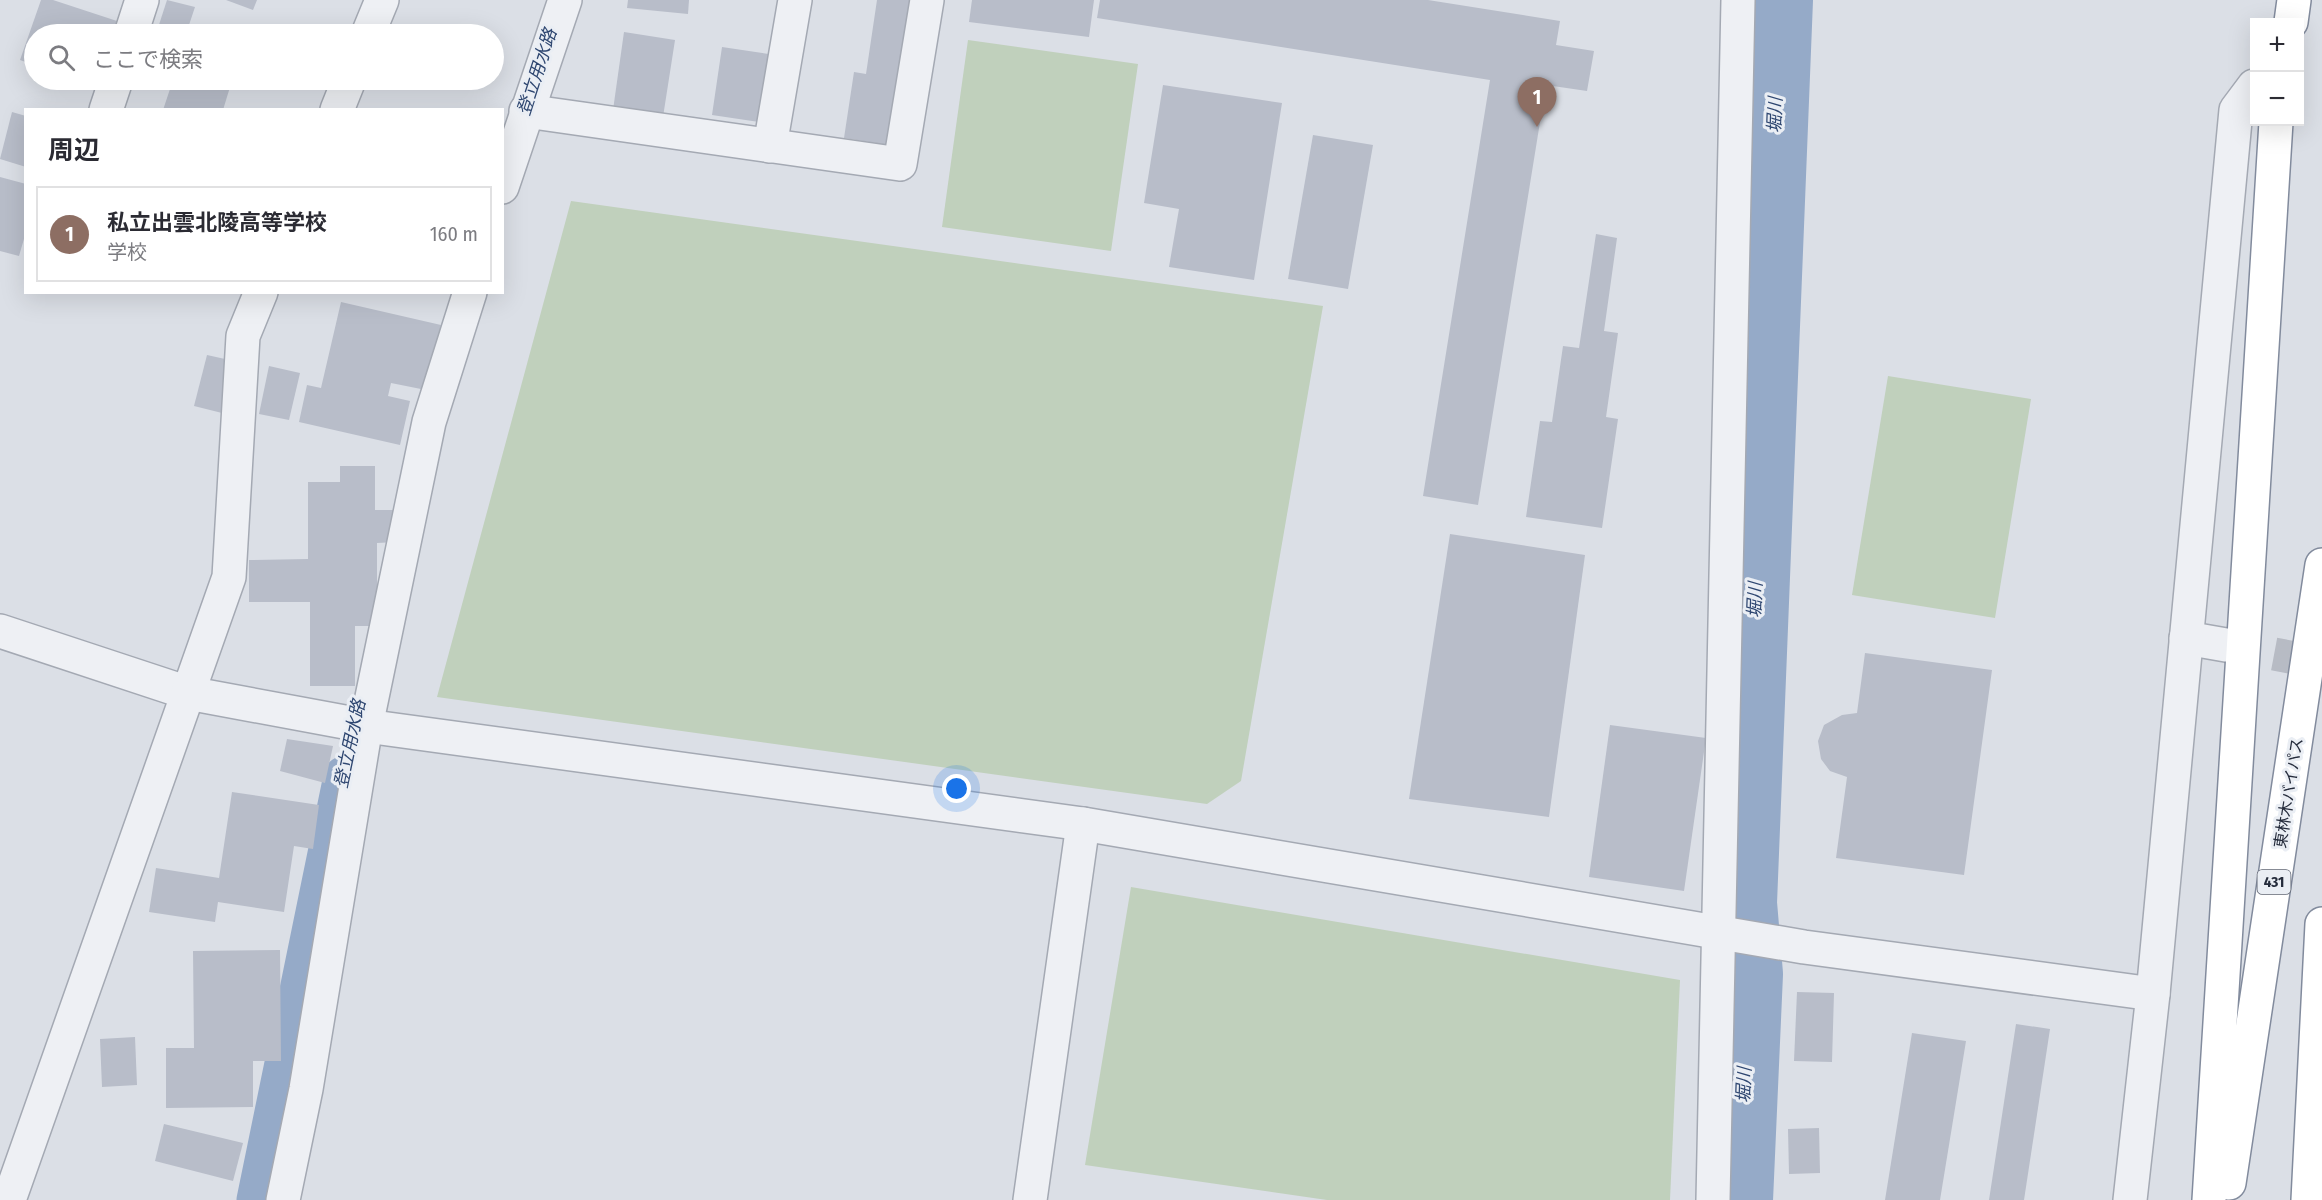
<!DOCTYPE html>
<html lang="ja">
<meta charset="utf-8">
<style>
:root{--surface:#fff;--page:#f7f7f7;--text:#2b2b33;--muted:#7c7c81;--line:#e1e1e2;--accent:#d03b47}
body{margin:0;font-family:"Fira Sans Condensed","Noto Sans JP",sans-serif;background:var(--page);color:var(--text)}
.controls{position:absolute;right:18px;top:18px;display:grid;overflow:hidden;border-radius:0px;box-shadow:0 6px 24px #0002}
.controls button{width:54px;height:54px;display:grid;place-items:center;padding:0;border:0;border-bottom:2px solid var(--line);background:var(--surface);color:var(--text);font:30px sans-serif}
.you{position:absolute;left:957px;top:789px;width:21px;height:21px;margin:-15px;border:4px solid #fff;border-radius:50%;background:#1a73e8;box-shadow:0 0 0 9px #1a73e833}
.badge{display:grid;place-items:center;width:39px;height:39px;border-radius:50%;background:var(--accent);color:#fff;font-size:20px;font-weight:700}
.pin{position:absolute;translate:-50% -50px;filter:drop-shadow(0 2px 3px #0008)}
.pin::after{content:'';position:absolute;top:32px;width:21px;height:18px;background:inherit;clip-path:polygon(0 0,100% 0,50% 100%)}
.list{margin:0;padding:0;list-style:none}
h2{display:flex;justify-content:space-between;align-items:center;height:78px;margin:0;padding:0 24px;font-size:26px}
h2 small{font-size:20px;font-weight:400;color:var(--muted)}
.list li{display:grid;grid-template-columns:39px 1fr auto;gap:18px;align-items:center;box-sizing:border-box;height:96px;margin:0 12px 12px;padding:0 12px;border:2px solid var(--line);border-radius:0px}
.list b{display:block;font-size:22px;white-space:nowrap}
.list p{margin:0;font-size:20px;white-space:nowrap;color:var(--muted)}
.list em{font-size:20px;font-style:normal;color:var(--muted)}
.icon{flex:none;width:33px;height:33px;fill:none;stroke:currentColor;stroke-width:2;stroke-linecap:round;stroke-linejoin:round}
.map{position:relative;flex:none;width:2322px;height:1200px;overflow:hidden}
.search{position:absolute;background:var(--surface);box-shadow:0 6px 24px #0002;left:24px;top:24px;width:480px;height:66px;display:flex;align-items:center;gap:15px;box-sizing:border-box;padding:0 21px;border-radius:33px;color:var(--muted);font-size:22px}
.panel{position:absolute;background:var(--surface);box-shadow:0 6px 24px #0002;left:24px;top:108px;width:480px;height:186px;border-radius:0px}
.map>svg:first-child{display:block}
.green{fill:#c0d0bc}
.lines{fill:none;stroke-linecap:round;stroke-linejoin:round}
.canal{stroke:#95aac8;stroke-width:39}
.river{stroke:#95aac8;stroke-width:68}
.building{fill:#b8bdc9}
.minor-tunnel{stroke:#b7bbc4;stroke-width:33;stroke-dasharray:33 16;stroke-linecap:butt}
.minor-casing{stroke:#a4a9b3;stroke-width:36}
.trunk-casing{stroke:#828b9d;stroke-width:36}
.minor{stroke:#eef0f4;stroke-width:33}
.trunk{stroke:#fff;stroke-width:33}
.labels{text-anchor:middle;stroke-width:6;stroke-linejoin:round;paint-order:stroke}
.shield{fill:#eaeef4;stroke:#606673;stroke-width:1.5}
.shield-label{font-size:15px;font-weight:bold;fill:#252c3c}
.street-label{font-size:16px;fill:#252c3c;stroke:#eaeef4}
.water-label{font-size:18px;font-style:italic;fill:#2f4771;stroke:#eaeef4}
</style>
<div class="map">
<svg width="2322" height="1200" viewBox="0 0 2322 1200">
<rect width="100%" height="100%" fill="#dbdfe6"/>
<g class="green">
<polygon points="968,40 1138,64 1111,251 942,227"/>
<polygon points="571,201 1323,306 1241,781 1207,804 437,697"/>
<polygon points="1888,376 2031,399 1995,618 1852,595"/>
<polygon points="1131,887 1680,980 1670,1200 1327,1200 1085,1165"/>
</g>
<g class="lines">
<polyline class="canal" points="256,1200 343,776"/>
<polyline class="river" points="1739,1200 1749,974 1743,903 1779,0"/>
</g>
<g class="building">
<polygon points="41,0 53,0 117,21 112,34 89,31 88,34 34,34 34,65 20,60"/>
<polygon points="167,0 195,7 186,34 168,34 157,31"/>
<polygon points="226,0 257,0 253,10"/>
<polygon points="628,0 689,0 688,14 627,8"/>
<polygon points="877,0 918,0 889,145 844,138 854,72 866,74"/>
<polygon points="972,0 1094,0 1089,37 969,22"/>
<polygon points="1100,0 1428,0 1560,21 1556,45 1594,51 1587,91 1546,85 1478,505 1423,496 1490,80 1097,18"/>
<polygon points="624,32 675,40 663,117 613,110"/>
<polygon points="722,47 775,55 766,123 712,115"/>
<polygon points="173,80 206,80 230,87 223,110 163,110"/>
<polygon points="1163,85 1282,103 1254,280 1169,267 1179,209 1144,203"/>
<polygon points="12,112 26,116 26,167 0,159"/>
<polygon points="1313,135 1373,145 1348,289 1288,279"/>
<polygon points="0,177 26,184 26,232 19,256 0,251"/>
<polygon points="1596,234 1617,238 1604,331 1618,333 1606,417 1618,419 1602,528 1526,517 1540,421 1552,422 1563,346 1579,348"/>
<polygon points="341,302 441,325 426,390 391,383 388,396 410,401 400,445 299,422 307,385 321,388"/>
<polygon points="207,355 234,361 222,413 194,406"/>
<polygon points="269,366 300,373 289,420 259,414"/>
<polygon points="340,466 375,466 375,510 396,510 396,542 377,543 377,626 355,626 355,686 310,686 310,602 249,602 249,560 308,559 308,482 340,482"/>
<polygon points="1450,534 1585,555 1549,817 1409,799"/>
<polygon points="1865,653 1992,670 1964,875 1836,858 1847,777 1830,771 1821,759 1818,741 1824,725 1842,715 1857,713"/>
<polygon points="1610,725 1706,738 1684,891 1589,877"/>
<polygon points="287,739 333,746 325,783 280,771"/>
<polygon points="232,792 319,805 313,849 294,846 284,912 218,902 215,922 149,912 156,868 219,878"/>
<polygon points="280,950 281,1061 253,1061 253,1107 166,1108 166,1048 194,1048 193,951"/>
<polygon points="1797,992 1834,993 1832,1062 1794,1061"/>
<polygon points="2016,1024 2050,1029 2024,1200 1989,1200"/>
<polygon points="1912,1033 1966,1041 1940,1200 1885,1200"/>
<polygon points="135,1037 137,1085 102,1087 100,1039"/>
<polygon points="164,1124 243,1143 233,1181 155,1161"/>
<polygon points="1819,1128 1820,1173 1789,1174 1788,1129"/>
</g>
<g class="lines">
<polyline class="minor-tunnel" points="2226,645 2322,663"/>
<g class="minor-casing">
<g id="minor">
<polyline points="131,34 142,0"/>
<polyline points="368,34 382,0"/>
<polyline points="106,110 116,80"/>
<polyline points="337,110 349,80"/>
<polyline points="526,111 900,164 927,0"/>
<polyline points="770,146 795,0"/>
<polyline points="502,187 565,0"/>
<polyline points="0,631 188,693 366,726 1083,824 1804,947 2153,994"/>
<polyline points="2186,638 2226,645"/>
<polyline points="9,1200 229,577 243,336 261,292"/>
<polyline points="283,1200 306,1089 366,726 429,422 470,292"/>
<polyline points="1030,1200 1083,824"/>
<polyline points="1713,1200 1738,0"/>
<polyline points="2130,1200 2153,994 2236,110 2254,86"/>
</g>
</g>
<g class="trunk-casing">
<g id="trunk">
<polyline points="2291,22 2294,0"/>
<polyline points="2229,1183 2322,565"/>
<polyline points="2209,1200 2276,122"/>
<polyline points="2308,1200 2322,924"/>
</g>
</g>
<use href="#minor" class="minor"/>
<use href="#trunk" class="trunk"/>
</g>
<g class="labels">
<rect class="shield" x="2257.5" y="870" width="33" height="24" rx="4.5"/>
<g class="shield-label">
<text x="2274" y="887">431</text>
</g>
<g class="street-label">
<text transform="translate(2288 793) rotate(-81)" y="6">東林木バイパス</text>
</g>
<g class="water-label">
<text transform="translate(537 72) rotate(-72)" y="6">登立用水路</text>
<text transform="translate(1775 115) rotate(-88)" y="6">堀川</text>
<text transform="translate(1755 600) rotate(-88)" y="6">堀川</text>
<text transform="translate(350 744) rotate(-78)" y="6">登立用水路</text>
<text transform="translate(1744 1085) rotate(-88)" y="6">堀川</text>
</g>
</g>
</svg>
<div class="controls">
<button>+</button>
<button>−</button>
</div>
<div class="you"></div>
<div class="pin badge" style="left:1537px;top:127px;background:#8d6e63">1</div>
<div class="search"><svg class="icon" aria-label="search" viewBox="0 0 24 24"><circle cx="10" cy="10" r="6"/><path d="M15 15l6 6"/></svg>ここで検索</div>
<section class="panel">
<h2>周辺<small></small></h2>
<ul class="list">
<li><span class="badge" style="background:#8d6e63">1</span><div><b>私立出雲北陵高等学校</b><p>学校</p></div><em>160 m</em></li>
</ul>
</section>
</div>
